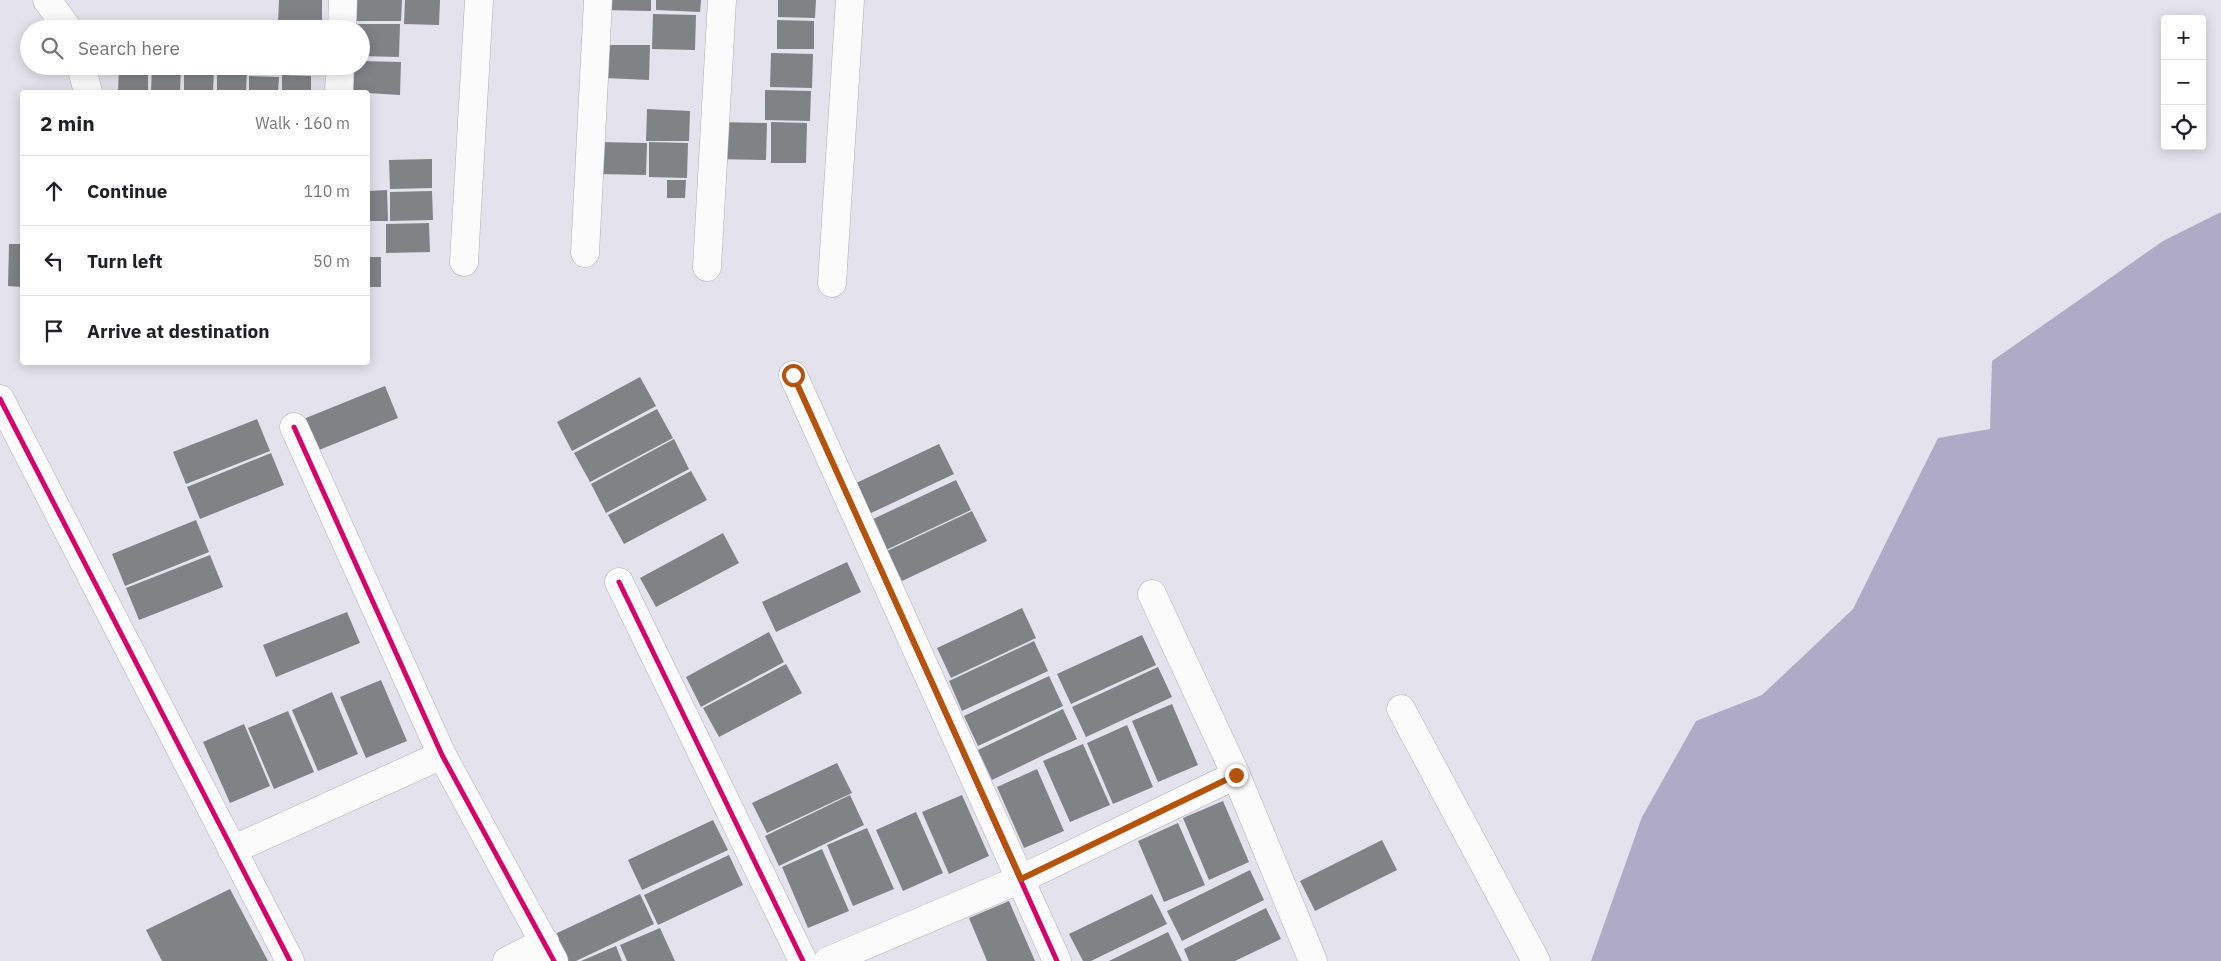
<!DOCTYPE html>
<meta charset="utf-8">
<style>
:root{--surface:#fff;--page:#f6f6f6;--text:#202124;--muted:#757577;--line:#e0e0e0}
body{margin:0;font-family:"IBM Plex Sans",sans-serif;background:var(--page);color:var(--text)}
.controls{position:absolute;right:15px;top:15px;display:grid;overflow:hidden;border-radius:5px;box-shadow:0 2px 12px #0003}
.controls button{width:45px;height:45px;display:grid;place-items:center;padding:0;border:0;border-bottom:1px solid var(--line);background:var(--surface);color:var(--text);font:25px sans-serif}
.stop{position:absolute;width:15px;height:15px;margin:-11px;border:4px solid #b45309;border-radius:50%;background:#fff}
.stop.end{background:#b45309;border-color:#fff;box-shadow:0 1px 5px #0008}
.list{margin:0;padding:0;list-style:none}
h2{display:flex;justify-content:space-between;align-items:center;height:65px;margin:0;padding:0 20px;font-size:21px}
h2 small{font-size:16px;font-weight:400;color:var(--muted)}
.list li{display:grid;grid-template-columns:32px 1fr auto;gap:15px;align-items:center;box-sizing:border-box;height:70px;padding:0 20px;border-top:1px solid var(--line)}
.list b{display:block;font-size:19px;white-space:nowrap}
.list em{font-size:16px;font-style:normal;color:var(--muted)}
.icon{flex:none;width:28px;height:28px;fill:none;stroke:currentColor;stroke-width:2;stroke-linecap:round;stroke-linejoin:round}
.map{position:relative;flex:none;width:2221px;height:961px;overflow:hidden}
.search{position:absolute;background:var(--surface);box-shadow:0 2px 12px #0003;left:20px;top:20px;width:350px;height:55px;display:flex;align-items:center;gap:12px;box-sizing:border-box;padding:0 18px;border-radius:28px;color:var(--muted);font-size:19px}
.panel{position:absolute;background:var(--surface);box-shadow:0 2px 12px #0003;left:20px;top:90px;width:350px;height:275px;border-radius:5px}
.map>svg:first-child{display:block}
.water{fill:#afabc6}
.building{fill:#808285}
.lines{fill:none;stroke-linecap:round;stroke-linejoin:round}
.minor-casing{stroke:#b0afb6;stroke-width:29}
.minor{stroke:#fbfbfc;stroke-width:28}
.cycleway-casing{stroke:#fff;stroke-width:8}
.cycleway{stroke:#d6006c;stroke-width:5}
.route{stroke:#b45309;stroke-width:6}
</style>
<div class="map">
<svg width="2221" height="961" viewBox="0 0 2221 961">
<rect width="100%" height="100%" fill="#e4e2ec"/>
<polygon class="water" points="2221,212 2221,961 1591,961 1642,817 1696,721 1762,695 1853,609 1938,438 1990,429 1992,361 2163,241"/>
<g class="building">
<polygon points="279,0 322,0 322,26 278,24"/>
<polygon points="347,0 402,0 401,21 346,21"/>
<polygon points="405,0 440,0 439,25 404,24"/>
<polygon points="603,0 651,0 651,11 602,10"/>
<polygon points="656,0 701,0 700,12 656,10"/>
<polygon points="778,0 816,0 815,18 778,17"/>
<polygon points="653,14 696,15 695,50 652,49"/>
<polygon points="777,20 814,21 814,49 777,49"/>
<polygon points="348,24 400,24 399,57 361,56 361,29 348,29"/>
<polygon points="606,45 650,45 649,80 605,78"/>
<polygon points="771,53 813,54 812,88 770,87"/>
<polygon points="361,61 401,62 400,95 351,92 351,66 361,66"/>
<polygon points="152,66 181,67 180,92 151,92"/>
<polygon points="119,67 148,67 148,92 118,92"/>
<polygon points="184,69 214,70 213,92 184,92"/>
<polygon points="217,69 247,69 246,92 217,92"/>
<polygon points="282,75 311,76 311,92 282,92"/>
<polygon points="249,76 279,77 278,92 249,92"/>
<polygon points="765,90 811,91 810,121 765,120"/>
<polygon points="647,109 690,111 689,141 646,141"/>
<polygon points="717,122 767,123 766,160 716,159"/>
<polygon points="771,122 807,123 806,163 771,163"/>
<polygon points="599,142 647,143 646,175 598,174"/>
<polygon points="649,142 688,143 687,178 649,177"/>
<polygon points="432,159 432,188 390,189 389,160"/>
<polygon points="667,180 686,180 685,198 667,198"/>
<polygon points="387,190 388,221 368,221 368,191"/>
<polygon points="432,191 433,220 390,221 390,192"/>
<polygon points="429,223 430,252 386,253 386,224"/>
<polygon points="9,244 22,244 22,287 8,286"/>
<rect x="368" y="257" width="13" height="30"/>
<polygon points="640,377 656,406 572,451 557,422"/>
<polygon points="385,386 398,418 314,452 301,420"/>
<polygon points="657,409 673,438 590,482 574,453"/>
<polygon points="257,419 270,451 186,484 173,452"/>
<polygon points="674,439 689,469 606,513 591,484"/>
<polygon points="939,444 954,474 869,514 854,484"/>
<polygon points="271,453 284,485 200,519 187,487"/>
<polygon points="691,471 707,500 624,544 608,515"/>
<polygon points="956,480 971,510 886,550 871,520"/>
<polygon points="972,511 987,541 902,581 887,551"/>
<polygon points="196,520 209,552 125,586 112,554"/>
<polygon points="723,533 739,563 656,607 640,578"/>
<polygon points="210,555 223,587 139,620 126,588"/>
<polygon points="847,562 861,592 776,632 762,602"/>
<polygon points="1022,608 1036,638 951,678 937,648"/>
<polygon points="347,612 360,643 276,677 263,645"/>
<polygon points="769,632 784,662 701,707 686,677"/>
<polygon points="1142,635 1156,665 1071,704 1057,674"/>
<polygon points="1034,641 1048,671 962,711 949,681"/>
<polygon points="786,664 802,693 719,737 703,708"/>
<polygon points="1158,667 1172,697 1086,737 1072,707"/>
<polygon points="1049,676 1063,706 978,746 964,716"/>
<polygon points="381,680 407,741 366,758 340,697"/>
<polygon points="332,692 358,754 318,771 292,710"/>
<polygon points="1172,704 1198,765 1158,782 1132,721"/>
<polygon points="1063,709 1077,739 992,780 978,750"/>
<polygon points="288,711 314,772 274,789 248,728"/>
<polygon points="244,724 270,786 230,803 203,742"/>
<polygon points="1127,725 1153,787 1113,804 1087,743"/>
<polygon points="1083,744 1110,805 1070,822 1043,761"/>
<polygon points="837,763 852,793 767,833 752,803"/>
<polygon points="1037,769 1064,831 1024,848 997,787"/>
<polygon points="850,795 864,825 779,866 765,836"/>
<polygon points="962,795 989,856 949,874 922,812"/>
<polygon points="1223,801 1249,862 1209,880 1183,818"/>
<polygon points="916,812 943,873 903,891 876,830"/>
<polygon points="713,820 728,850 642,890 628,860"/>
<polygon points="1178,823 1205,885 1164,902 1138,841"/>
<polygon points="867,828 894,889 853,906 827,845"/>
<polygon points="1382,840 1397,870 1315,911 1300,881"/>
<polygon points="822,849 849,911 808,928 782,867"/>
<polygon points="729,855 743,885 658,925 644,895"/>
<polygon points="1250,870 1264,900 1182,941 1167,911"/>
<polygon points="230,889 268,961 162,961 146,930"/>
<polygon points="640,894 654,924 576,961 567,961 555,934"/>
<polygon points="1152,894 1167,924 1091,961 1083,961 1069,934"/>
<polygon points="1009,901 1035,961 987,961 969,918"/>
<polygon points="1266,908 1281,939 1235,961 1189,961 1184,949"/>
<polygon points="660,928 675,961 627,961 620,945"/>
<polygon points="1168,932 1182,961 1109,961"/>
<polygon points="616,946 622,961 581,961"/>
</g>
<g class="lines">
<g class="minor-casing">
<g id="minor">
<polyline points="47,0 68,29"/>
<polyline points="342,29 343,0"/>
<polyline points="81,66 88,92"/>
<polyline points="339,92 340,66"/>
<polyline points="585,253 598,0"/>
<polyline points="464,262 479,0"/>
<polyline points="707,267 722,0"/>
<polyline points="832,283 850,0"/>
<polyline points="793,375 1057,961"/>
<polyline points="0,399 290,961"/>
<polyline points="294,427 442,755 554,961"/>
<polyline points="619,582 803,961"/>
<polyline points="1152,594 1236,775 1313,961"/>
<polyline points="1401,709 1536,961"/>
<polyline points="232,850 442,755"/>
<polyline points="507,961 545,942"/>
<polyline points="828,961 1021,879 1236,775"/>
</g>
</g>
<use href="#minor" class="minor"/>
<g class="cycleway-casing">
<g id="cycleway">
<polyline points="793,375 1057,961"/>
<polyline points="0,399 290,961"/>
<polyline points="294,427 442,755 554,961"/>
<polyline points="619,582 803,961"/>
</g>
</g>
<use href="#cycleway" class="cycleway"/>
</g>
<g class="lines">
<polyline class="route" points="793,375 1021,879 1236,775"/>
</g>
</svg>
<div class="controls">
<button>+</button>
<button>−</button>
<button><svg class="icon" aria-label="locate" viewBox="0 0 24 24"><circle cx="12" cy="12" r="6"/><path d="M12 2v4M12 18v4M2 12h4M18 12h4"/></svg></button>
</div>
<div class="stop" style="left:793px;top:375px"></div>
<div class="stop end" style="left:1236px;top:775px"></div>
<div class="search"><svg class="icon" aria-label="search" viewBox="0 0 24 24"><circle cx="10" cy="10" r="6"/><path d="M15 15l6 6"/></svg>Search here</div>
<section class="panel">
<h2>2 min<small>Walk · 160 m</small></h2>
<ul class="list">
<li><svg class="icon" aria-label="ahead" viewBox="0 0 24 24"><path d="M12 20V5M6 11l6-6 6 6"/></svg><div><b>Continue</b></div><em>110 m</em></li>
<li><svg class="icon" aria-label="left" viewBox="0 0 24 24"><path d="M17 20v-9H6M10 6l-5 5 5 5"/></svg><div><b>Turn left</b></div><em>50 m</em></li>
<li><svg class="icon" aria-label="arrive" viewBox="0 0 24 24"><path d="M6 21V4h12l-3 4 3 4H6"/></svg><div><b>Arrive at destination</b></div></li>
</ul>
</section>
</div>
